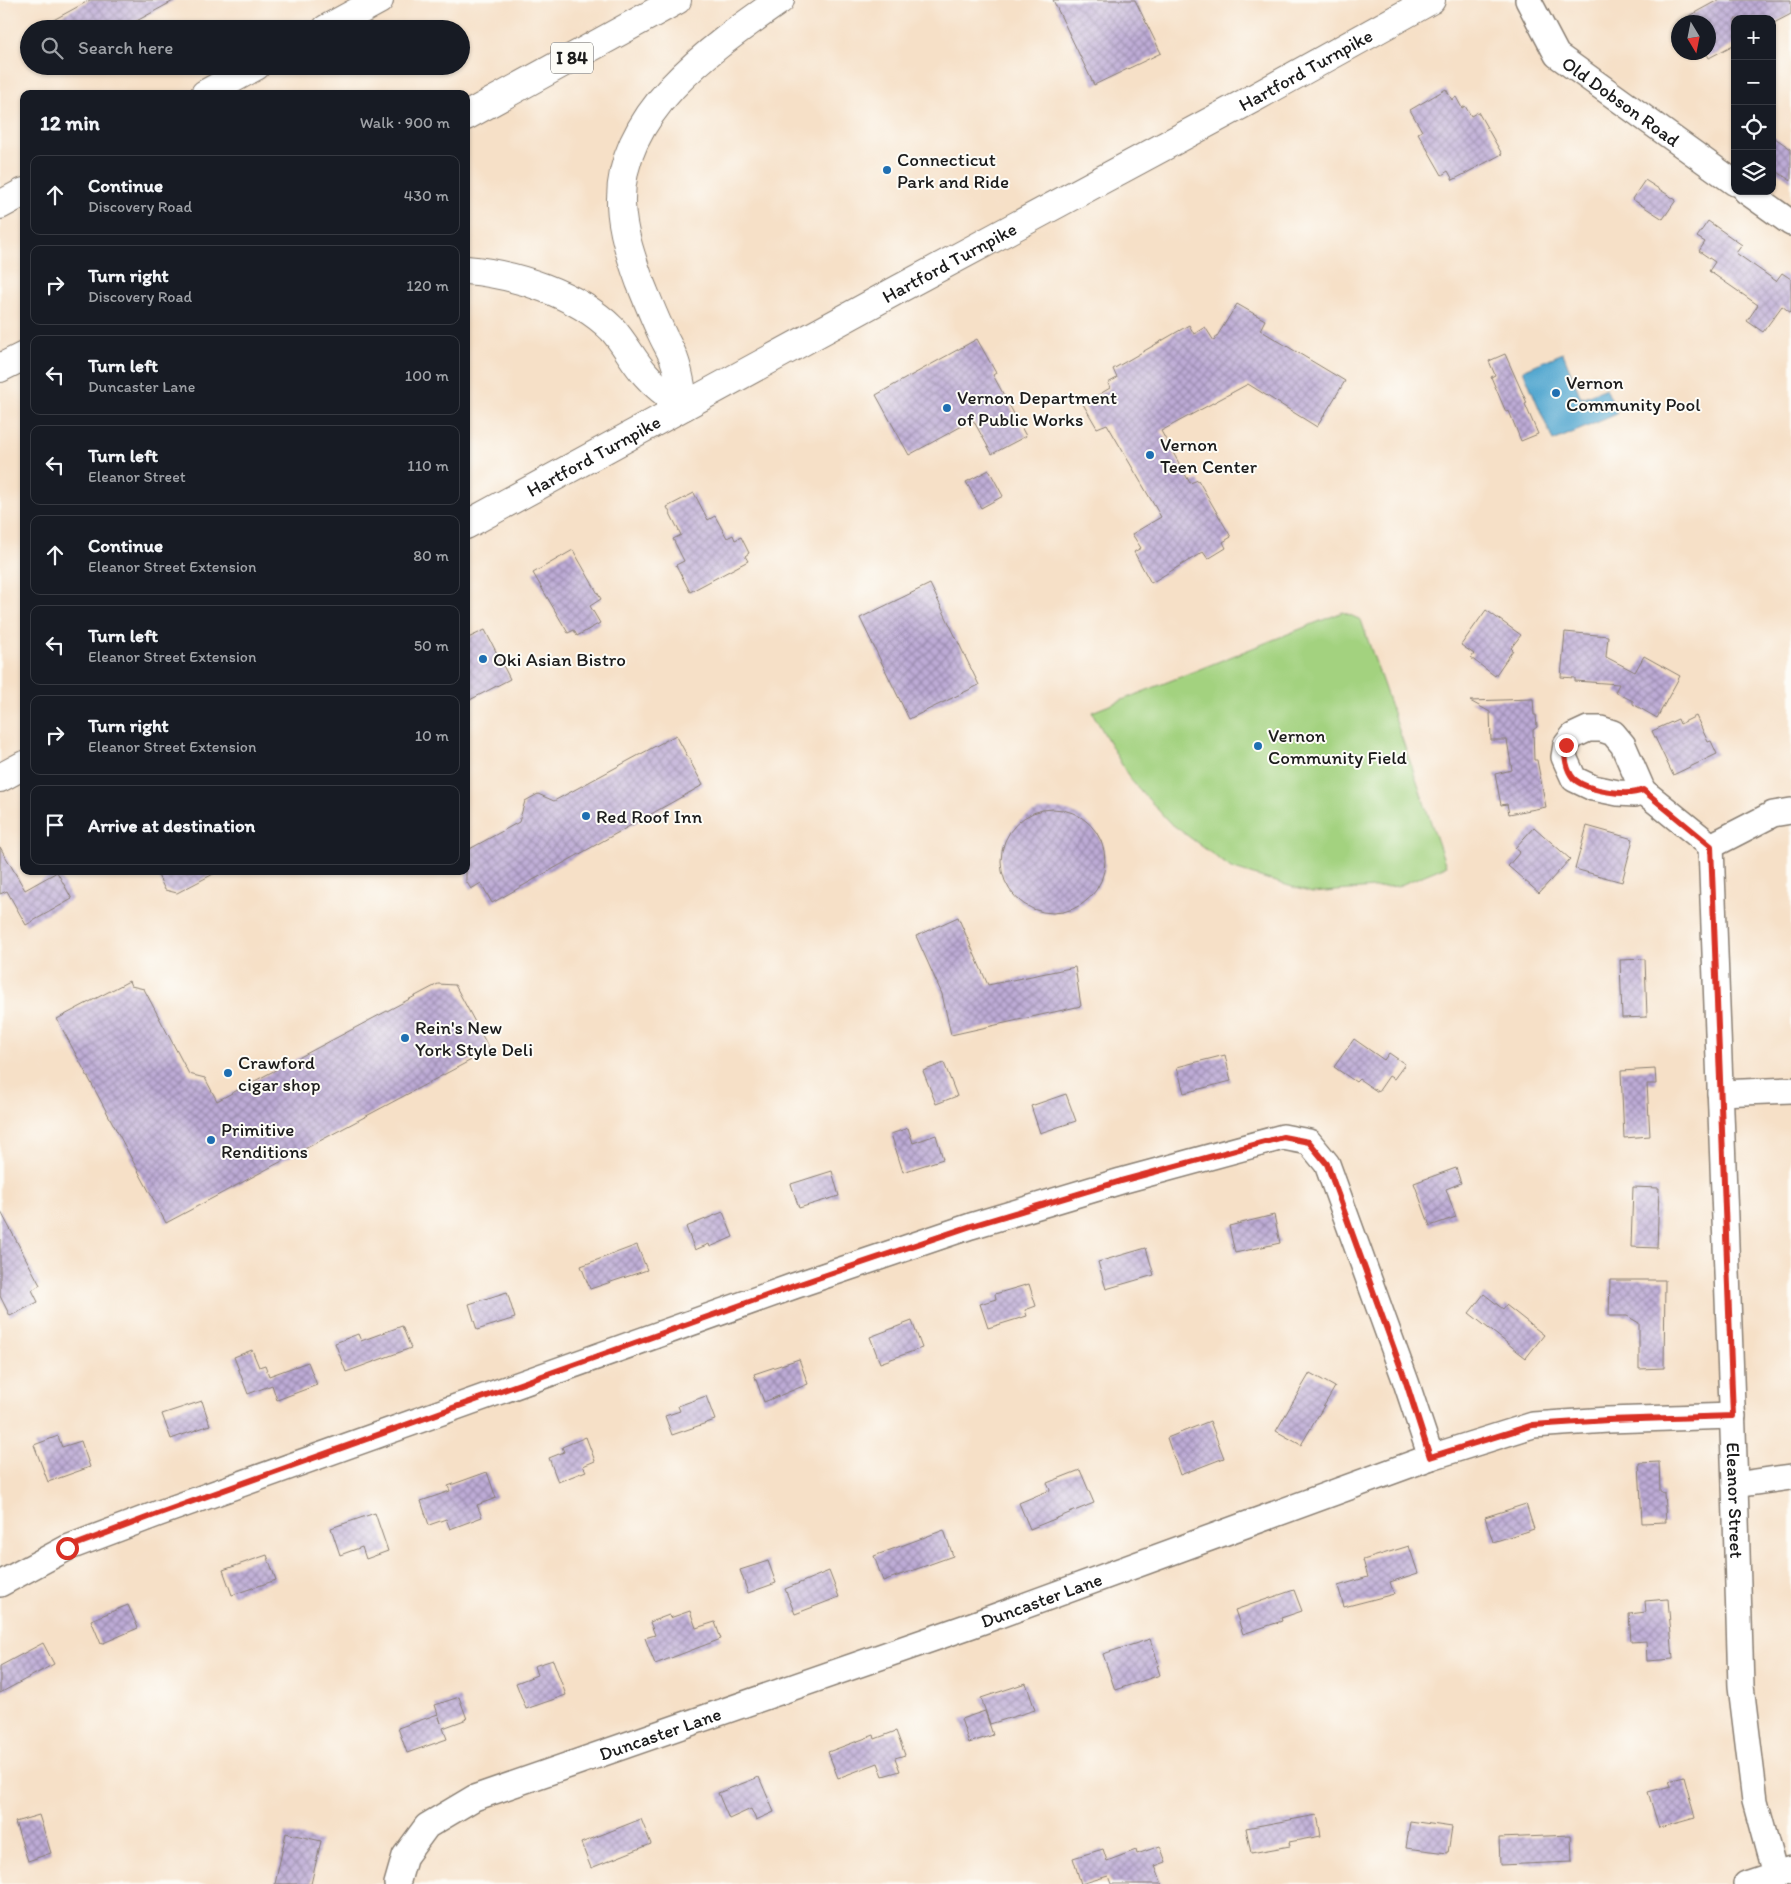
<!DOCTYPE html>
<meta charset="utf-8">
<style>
:root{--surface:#171b24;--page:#20242c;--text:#f1f3f6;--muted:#9ea1a6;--line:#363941}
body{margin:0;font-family:Itim,sans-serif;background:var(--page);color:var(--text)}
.controls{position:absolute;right:15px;top:15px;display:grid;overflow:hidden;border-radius:10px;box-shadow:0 1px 4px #0004}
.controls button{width:45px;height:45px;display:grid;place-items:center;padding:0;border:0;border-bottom:1px solid var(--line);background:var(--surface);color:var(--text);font:25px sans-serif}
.compass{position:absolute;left:1671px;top:15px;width:45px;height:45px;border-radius:50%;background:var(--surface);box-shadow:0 1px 4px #0004;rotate:170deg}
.stop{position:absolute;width:15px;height:15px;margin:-11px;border:4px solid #d93025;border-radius:50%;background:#fff}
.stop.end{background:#d93025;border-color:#fff;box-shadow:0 1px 5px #0008}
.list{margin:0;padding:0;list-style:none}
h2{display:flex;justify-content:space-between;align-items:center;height:65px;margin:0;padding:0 20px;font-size:21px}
h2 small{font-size:16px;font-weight:400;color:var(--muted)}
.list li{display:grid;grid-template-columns:32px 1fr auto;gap:15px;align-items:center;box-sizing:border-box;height:80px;margin:0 10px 10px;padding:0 10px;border:1px solid var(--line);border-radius:10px}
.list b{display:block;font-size:19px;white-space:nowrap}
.list p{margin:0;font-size:16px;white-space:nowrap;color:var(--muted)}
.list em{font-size:16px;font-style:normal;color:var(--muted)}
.icon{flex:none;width:28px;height:28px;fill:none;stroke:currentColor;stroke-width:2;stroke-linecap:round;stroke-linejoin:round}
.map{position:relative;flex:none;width:1791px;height:1884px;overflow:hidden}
.search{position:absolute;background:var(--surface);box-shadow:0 1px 4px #0004;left:20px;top:20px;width:450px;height:55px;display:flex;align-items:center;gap:12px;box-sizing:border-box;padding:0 18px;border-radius:28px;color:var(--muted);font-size:19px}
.panel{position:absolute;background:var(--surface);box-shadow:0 1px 4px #0004;left:20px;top:90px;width:450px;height:785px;border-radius:10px}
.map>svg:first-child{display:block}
.pitch{fill:#a3d27f;stroke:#60774e}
.water{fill:#54a8d0;stroke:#386276}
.building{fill:url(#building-cross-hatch)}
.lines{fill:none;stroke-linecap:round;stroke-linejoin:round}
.minor-casing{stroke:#897e72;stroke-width:28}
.major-casing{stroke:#897e72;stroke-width:30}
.highway-casing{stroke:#897e72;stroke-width:30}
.minor{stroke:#fff;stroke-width:25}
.major{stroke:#fff;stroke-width:28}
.highway{stroke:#fff;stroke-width:28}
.route{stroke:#d93025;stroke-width:6}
.poi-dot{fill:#1f6fb2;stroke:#fdfcf7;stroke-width:2}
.labels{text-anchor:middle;stroke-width:4;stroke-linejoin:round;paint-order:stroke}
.shield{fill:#fdfcf7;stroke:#605f5e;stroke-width:1}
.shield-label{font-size:18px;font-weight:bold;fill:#1c1c1c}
.street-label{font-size:19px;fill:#1c1c1c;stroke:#fdfcf7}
.poi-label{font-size:19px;fill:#1c1c1c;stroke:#fdfcf7;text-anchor:start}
</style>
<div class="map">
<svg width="1791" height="1884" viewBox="0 0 1791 1884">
<defs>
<pattern id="building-cross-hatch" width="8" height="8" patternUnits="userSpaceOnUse" patternTransform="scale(1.25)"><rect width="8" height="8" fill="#bdabd6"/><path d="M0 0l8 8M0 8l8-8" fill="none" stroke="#998aad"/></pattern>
</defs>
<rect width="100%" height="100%" fill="#fdfcf7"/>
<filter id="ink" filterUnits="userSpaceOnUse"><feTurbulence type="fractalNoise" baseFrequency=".02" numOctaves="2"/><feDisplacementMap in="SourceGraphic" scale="10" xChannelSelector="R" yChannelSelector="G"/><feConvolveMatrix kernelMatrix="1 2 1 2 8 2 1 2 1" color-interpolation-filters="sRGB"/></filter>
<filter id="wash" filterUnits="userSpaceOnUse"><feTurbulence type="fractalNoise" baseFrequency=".0096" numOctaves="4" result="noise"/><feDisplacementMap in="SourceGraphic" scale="20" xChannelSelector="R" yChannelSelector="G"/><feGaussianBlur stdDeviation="1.12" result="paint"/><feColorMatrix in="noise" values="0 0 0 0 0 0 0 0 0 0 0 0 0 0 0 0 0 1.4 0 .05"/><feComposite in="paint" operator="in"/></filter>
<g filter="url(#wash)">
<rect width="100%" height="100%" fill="#f6e0c7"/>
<polygon class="pitch" points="1343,612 1361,620 1446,866 1398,886 1312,893 1231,868 1169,822 1130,779 1092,712"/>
<polygon class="water" points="1563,353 1581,398 1606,388 1617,414 1553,441 1523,370"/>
<g id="blocks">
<g class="building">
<polygon points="90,0 175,0 122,29 37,29"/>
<polygon points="1053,0 1135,0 1161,53 1094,85"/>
<polygon points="1718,0 1791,0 1791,14 1772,24 1772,19 1735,19 1735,44 1709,58 1706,52 1708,52 1708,22 1690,22 1687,17"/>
<polygon points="1446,89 1452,100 1456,97 1462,108 1465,106 1471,116 1478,112 1502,154 1453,180 1448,171 1442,175 1418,133 1422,131 1410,110"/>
<polygon points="1772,136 1791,149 1791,181 1772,168"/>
<polygon points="1645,180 1676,200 1663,219 1632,199"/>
<polygon points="1708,221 1742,245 1736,253 1776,281 1782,273 1791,279 1791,313 1782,306 1763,332 1747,321 1758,305 1709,271 1715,262 1699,251 1705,242 1697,237"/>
<polygon points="1237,304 1265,320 1260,330 1345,381 1317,427 1248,384 1161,431 1190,483 1198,480 1231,537 1223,542 1226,548 1208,559 1203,552 1151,583 1134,552 1141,548 1132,534 1161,517 1107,424 1097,428 1083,404 1110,388 1108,383 1117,378 1113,369 1189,325 1194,334 1205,327 1214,341"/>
<polygon points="977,339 996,373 993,375 1026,436 992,454 973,420 909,455 876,395"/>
<polygon points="1505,354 1527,403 1525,404 1538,434 1521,441 1509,411 1506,412 1491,377 1495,375 1489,361"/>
<polygon points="989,470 1003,496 981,508 966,482"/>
<polygon points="694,493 708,520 715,516 727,538 733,535 735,540 741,537 749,553 745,556 748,561 690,592 676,565 684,561 673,539 681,535 667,507"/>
<polygon points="573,550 601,599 590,606 600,623 577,636 574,630 568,633 533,573"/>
<polygon points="930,584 979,685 909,719 860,618"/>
<polygon points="1486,610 1521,635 1511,648 1513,650 1495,676 1471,658 1474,654 1461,645"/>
<polygon points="485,630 510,679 466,702 466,639"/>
<polygon points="1565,632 1608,636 1606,657 1635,672 1644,656 1680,676 1657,718 1633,704 1633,701 1615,692 1619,684 1575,681 1575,678 1561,677"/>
<polygon points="1533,699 1534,715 1536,715 1537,727 1533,730 1534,760 1537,760 1546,807 1509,814 1507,804 1501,805 1495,774 1512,770 1507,740 1491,740 1490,712 1470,701"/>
<polygon points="1696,716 1708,742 1711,741 1717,754 1673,775 1652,731 1678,719 1680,724"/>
<polygon points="676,735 703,785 492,903 481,883 471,889 466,881 466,851 519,822 525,801 538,794 554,801"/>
<circle cx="1053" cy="861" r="52"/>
<polygon points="1587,826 1633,839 1622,882 1575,869"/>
<polygon points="1534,827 1570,859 1539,893 1508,866 1520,852 1515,848"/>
<polygon points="0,847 25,890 57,872 72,899 26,925 7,891 0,894"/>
<polygon points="156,871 219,871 177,893 165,890"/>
<polygon points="958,917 988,985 1075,967 1081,1006 951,1035 942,994 916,936"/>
<polygon points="1645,959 1647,1017 1622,1018 1620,960"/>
<polygon points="129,981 131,986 144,989 189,1074 205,1078 217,1101 438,984 455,985 490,1050 166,1223 57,1019"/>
<polygon points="1354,1039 1384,1060 1389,1053 1405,1064 1394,1079 1389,1076 1378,1092 1359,1079 1356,1082 1334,1067"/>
<polygon points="1225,1055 1231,1081 1184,1093 1177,1067"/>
<polygon points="944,1063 957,1096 936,1104 923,1071"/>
<polygon points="1655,1069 1656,1084 1647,1084 1650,1136 1624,1138 1621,1071"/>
<polygon points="1066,1094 1076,1121 1040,1133 1031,1106"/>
<polygon points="908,1128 913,1143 936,1135 943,1159 903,1172 891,1134"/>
<polygon points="1456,1168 1461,1183 1446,1189 1456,1217 1430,1226 1414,1183"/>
<polygon points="832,1171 839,1196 799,1208 791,1184"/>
<polygon points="1633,1187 1659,1188 1657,1248 1631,1247"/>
<polygon points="0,1210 40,1285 32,1290 38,1302 10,1316 0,1296"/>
<polygon points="723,1212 733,1237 710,1247 709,1244 695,1250 686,1227"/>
<polygon points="1274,1215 1280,1243 1235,1253 1229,1226"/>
<polygon points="637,1245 647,1270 590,1289 581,1266"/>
<polygon points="1146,1248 1154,1275 1106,1289 1098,1262"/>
<polygon points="1610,1280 1665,1280 1664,1368 1639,1369 1639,1323 1627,1316 1609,1316"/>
<polygon points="1029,1284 1036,1306 1025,1310 1027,1316 988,1328 980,1304 996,1299 995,1294"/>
<polygon points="507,1292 515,1318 477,1330 469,1304"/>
<polygon points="1484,1294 1503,1309 1506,1305 1544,1335 1526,1358 1469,1313"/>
<polygon points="912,1321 922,1348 880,1363 870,1337"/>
<polygon points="402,1326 411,1348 346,1372 335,1343 358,1334 361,1341"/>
<polygon points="252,1350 259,1367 265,1365 269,1376 308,1362 317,1385 277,1400 272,1385 248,1394 234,1357"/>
<polygon points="799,1359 808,1384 764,1402 754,1374"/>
<polygon points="1310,1373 1335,1387 1301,1445 1276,1431"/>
<polygon points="706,1396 715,1420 672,1435 665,1416 680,1411 678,1406"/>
<polygon points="202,1401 210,1425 171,1439 162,1414"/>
<polygon points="1210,1421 1224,1458 1180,1475 1167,1438"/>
<polygon points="58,1436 62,1447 81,1441 90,1467 48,1482 34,1445"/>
<polygon points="586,1437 595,1461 583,1466 586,1471 558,1482 549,1458 564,1452 562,1447"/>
<polygon points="1659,1462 1660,1491 1664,1493 1666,1522 1642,1523 1639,1463"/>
<polygon points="1080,1470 1094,1503 1030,1529 1019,1503 1050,1490 1047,1483"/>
<polygon points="487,1472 496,1498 477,1505 482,1517 450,1529 446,1519 429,1525 421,1501 450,1491 448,1486"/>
<polygon points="1526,1504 1534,1529 1493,1542 1485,1517"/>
<polygon points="375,1513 388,1551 366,1559 362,1547 340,1555 331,1528"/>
<polygon points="944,1530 953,1556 883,1581 874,1556"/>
<polygon points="1409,1546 1418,1573 1390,1582 1394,1594 1344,1607 1338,1586 1368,1577 1363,1560"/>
<polygon points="267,1555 276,1580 232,1595 223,1570"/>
<polygon points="768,1561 776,1583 748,1593 740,1570"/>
<polygon points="829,1571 839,1597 795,1614 785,1589"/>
<polygon points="1294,1590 1302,1611 1281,1618 1282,1621 1243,1634 1235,1610"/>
<polygon points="1668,1599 1673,1659 1647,1661 1646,1641 1631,1642 1629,1614 1646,1612 1645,1601"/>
<polygon points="128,1605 138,1628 101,1644 91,1620"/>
<polygon points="690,1611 696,1628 715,1622 721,1639 655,1664 645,1638 655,1635 650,1622 669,1615 670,1618"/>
<polygon points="1150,1639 1159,1665 1157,1666 1160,1675 1115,1690 1103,1654"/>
<polygon points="43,1643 54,1664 0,1693 0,1666"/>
<polygon points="553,1660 566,1695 526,1709 516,1683 537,1675 534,1666"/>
<polygon points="1026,1683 1035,1710 990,1724 981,1698"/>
<polygon points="459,1697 467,1719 443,1728 447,1739 407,1753 398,1728 438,1714 441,1723 435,1705"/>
<polygon points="985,1711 993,1735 969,1743 961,1719"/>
<polygon points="896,1731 905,1755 895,1758 900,1771 883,1776 878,1763 838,1778 828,1752 874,1735 875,1739"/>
<polygon points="759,1777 774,1812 756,1820 751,1809 729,1819 718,1793"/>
<polygon points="1684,1777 1695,1818 1659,1828 1648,1792 1671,1786 1669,1781"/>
<polygon points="39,1815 51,1853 28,1861 15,1822"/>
<polygon points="1317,1815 1321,1836 1289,1842 1290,1846 1251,1853 1246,1828"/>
<polygon points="641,1819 651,1844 591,1868 581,1843"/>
<polygon points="1410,1821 1452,1827 1448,1853 1406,1848"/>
<polygon points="286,1833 321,1841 311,1884 275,1884"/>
<polygon points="1571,1835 1572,1862 1500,1865 1499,1838"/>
<polygon points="1160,1846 1166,1862 1155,1866 1162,1884 1111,1884 1108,1876 1081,1884 1073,1858 1103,1849 1107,1861 1136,1850 1137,1854"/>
</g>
</g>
</g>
<g filter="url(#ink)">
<use href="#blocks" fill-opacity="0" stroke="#897e72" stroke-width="1"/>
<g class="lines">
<g class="minor-casing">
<g id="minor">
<path id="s1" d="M1528 0 1557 55 1735 183"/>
<polyline points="1746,191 1791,223"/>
<path id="s2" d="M1643 791 1635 794 1618 793 1593 788 1574 779 1564 757 1566 745 1573 736 1588 729H1601L1613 733 1623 745 1643 791 1711 846 1735 1485 1741 1686 1755 1801 1775 1874"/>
<polyline points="1711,846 1773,814 1791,811"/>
<polyline points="1720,1093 1791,1090"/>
<polyline points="1735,1485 1791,1477"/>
<polyline points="0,1584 67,1548 157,1514 794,1286 971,1226 1121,1181 1283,1137 1309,1142 1327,1164 1406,1382 1431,1457"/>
<path id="s3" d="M397 1884 405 1856 427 1826 474 1798 972 1625 1431 1457 1533 1425 1608 1420 1733 1416"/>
<polyline points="1746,1884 1791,1869"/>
</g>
</g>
<g class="major-casing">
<g id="major">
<path id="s4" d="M466 525 899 289 1254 98 1431 0"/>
<polyline points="0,778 24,765"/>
</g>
</g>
<g class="highway-casing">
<g id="highway">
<polyline points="326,29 379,0"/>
<polyline points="205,94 256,66"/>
<polyline points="466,116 677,0"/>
<polyline points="0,205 24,192"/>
<path d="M466 270C515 274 577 294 612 329 625 343 633 361 646 375 657 388 670 397 684 406"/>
<polyline points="0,368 24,356"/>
<path d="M684 406C682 391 680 376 675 362 672 352 666 343 662 334 654 317 647 299 640 282 631 257 622 231 621 204 618 112 713 47 780 0"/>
</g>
</g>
<use href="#minor" class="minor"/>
<use href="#major" class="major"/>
<use href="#highway" class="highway"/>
</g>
</g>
<g class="lines" filter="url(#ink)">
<path class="route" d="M67 1548 157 1514 794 1286 971 1226 1121 1181 1283 1137 1309 1142 1327 1164 1406 1382 1430 1457 1533 1425 1608 1420 1733 1416 1711 846 1643 790C1627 797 1588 791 1574 779 1566 770 1564 756 1566 745"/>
</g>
<g class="poi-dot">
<circle cx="887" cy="170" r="5"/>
<circle cx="1556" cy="393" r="5"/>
<circle cx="947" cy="408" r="5"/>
<circle cx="1150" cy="455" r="5"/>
<circle cx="483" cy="659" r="5"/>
<circle cx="1258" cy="746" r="5"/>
<circle cx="586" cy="816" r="5"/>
<circle cx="405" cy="1038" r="5"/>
<circle cx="228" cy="1073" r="5"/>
<circle cx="211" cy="1140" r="5"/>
</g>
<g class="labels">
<rect class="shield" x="551" y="42.5" width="42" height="31" rx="4"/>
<g class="shield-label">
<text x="572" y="64">I 84</text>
</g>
<g class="street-label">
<text dy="7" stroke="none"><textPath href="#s4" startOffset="955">Hartford Turnpike</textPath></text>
<text dy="7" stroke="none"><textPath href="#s1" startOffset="141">Old Dobson Road</textPath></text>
<text dy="7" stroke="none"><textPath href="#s4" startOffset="550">Hartford Turnpike</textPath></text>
<text dy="7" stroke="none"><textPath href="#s4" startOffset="145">Hartford Turnpike</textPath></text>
<text dy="7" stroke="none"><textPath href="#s2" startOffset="970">Eleanor Street</textPath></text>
<text dy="7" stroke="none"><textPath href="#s3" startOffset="722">Duncaster Lane</textPath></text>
<text dy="7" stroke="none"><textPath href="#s3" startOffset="318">Duncaster Lane</textPath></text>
</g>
<g class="poi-label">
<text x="897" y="166">Connecticut<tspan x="897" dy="22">Park and Ride</tspan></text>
<text x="1566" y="389">Vernon<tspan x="1566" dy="22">Community Pool</tspan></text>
<text x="957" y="404">Vernon Department<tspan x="957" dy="22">of Public Works</tspan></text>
<text x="1160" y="451">Vernon<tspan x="1160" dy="22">Teen Center</tspan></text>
<text x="493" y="666">Oki Asian Bistro</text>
<text x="1268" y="742">Vernon<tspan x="1268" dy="22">Community Field</tspan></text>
<text x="596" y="823">Red Roof Inn</text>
<text x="415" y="1034">Rein's New<tspan x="415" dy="22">York Style Deli</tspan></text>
<text x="238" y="1069">Crawford<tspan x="238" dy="22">cigar shop</tspan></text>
<text x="221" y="1136">Primitive<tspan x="221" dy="22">Renditions</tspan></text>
</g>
</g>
</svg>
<div class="controls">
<button>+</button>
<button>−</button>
<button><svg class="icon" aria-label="locate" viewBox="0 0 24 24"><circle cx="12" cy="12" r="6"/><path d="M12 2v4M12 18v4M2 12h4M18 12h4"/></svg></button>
<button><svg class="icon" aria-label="layers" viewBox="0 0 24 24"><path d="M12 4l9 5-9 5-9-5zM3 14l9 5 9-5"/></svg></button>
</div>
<svg class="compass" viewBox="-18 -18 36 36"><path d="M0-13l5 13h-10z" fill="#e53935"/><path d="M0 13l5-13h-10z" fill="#9ea1a6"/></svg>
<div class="stop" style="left:67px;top:1548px"></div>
<div class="stop end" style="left:1566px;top:745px"></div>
<div class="search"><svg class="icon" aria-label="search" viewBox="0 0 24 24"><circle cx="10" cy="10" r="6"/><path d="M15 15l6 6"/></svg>Search here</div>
<section class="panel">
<h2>12 min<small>Walk · 900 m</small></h2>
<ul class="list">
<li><svg class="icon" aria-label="ahead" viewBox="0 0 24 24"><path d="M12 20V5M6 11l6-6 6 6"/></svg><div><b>Continue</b><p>Discovery Road</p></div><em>430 m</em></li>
<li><svg class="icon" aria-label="right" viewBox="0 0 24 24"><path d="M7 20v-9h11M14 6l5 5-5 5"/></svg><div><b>Turn right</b><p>Discovery Road</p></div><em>120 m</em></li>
<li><svg class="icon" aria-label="left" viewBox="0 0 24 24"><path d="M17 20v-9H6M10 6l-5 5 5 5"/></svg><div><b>Turn left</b><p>Duncaster Lane</p></div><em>100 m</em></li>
<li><svg class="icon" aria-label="left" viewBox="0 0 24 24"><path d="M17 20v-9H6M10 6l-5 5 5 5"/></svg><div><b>Turn left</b><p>Eleanor Street</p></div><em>110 m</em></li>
<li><svg class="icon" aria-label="ahead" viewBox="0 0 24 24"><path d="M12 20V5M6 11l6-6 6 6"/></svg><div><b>Continue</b><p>Eleanor Street Extension</p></div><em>80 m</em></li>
<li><svg class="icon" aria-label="left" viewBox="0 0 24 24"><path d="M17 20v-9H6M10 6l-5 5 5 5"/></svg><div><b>Turn left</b><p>Eleanor Street Extension</p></div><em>50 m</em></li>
<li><svg class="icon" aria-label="right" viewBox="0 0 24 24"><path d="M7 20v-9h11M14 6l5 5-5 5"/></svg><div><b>Turn right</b><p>Eleanor Street Extension</p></div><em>10 m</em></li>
<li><svg class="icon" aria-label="arrive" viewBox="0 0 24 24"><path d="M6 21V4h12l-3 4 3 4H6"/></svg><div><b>Arrive at destination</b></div></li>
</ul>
</section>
</div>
